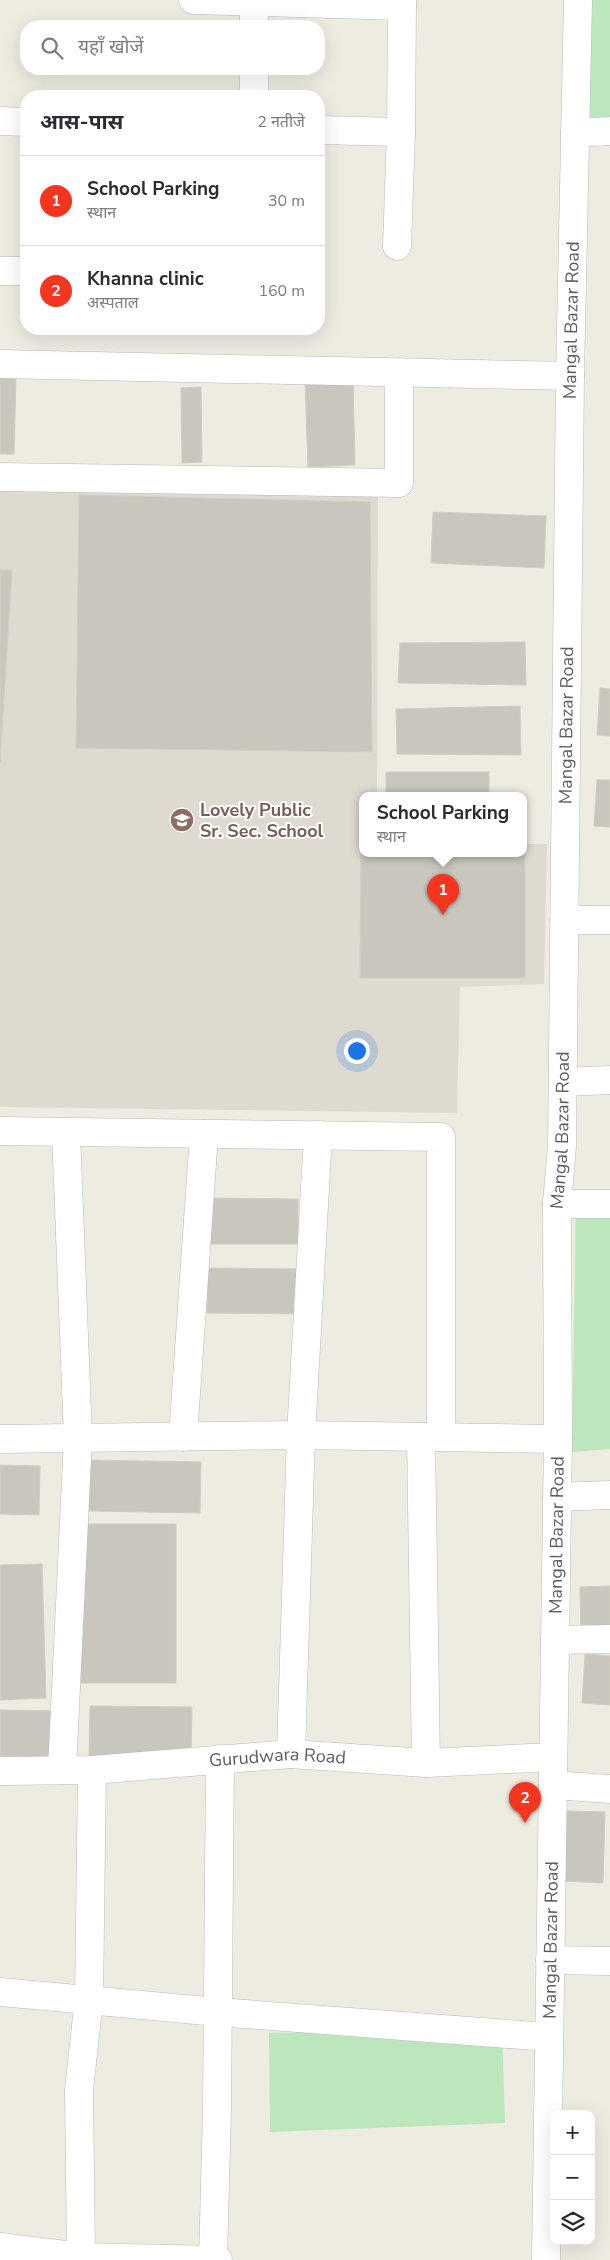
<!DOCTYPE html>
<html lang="hi">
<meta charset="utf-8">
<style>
:root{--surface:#fff;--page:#f2f2f3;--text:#2b2b33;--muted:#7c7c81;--line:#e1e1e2;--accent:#f43621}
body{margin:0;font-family:"Nunito Sans","Noto Sans Devanagari",sans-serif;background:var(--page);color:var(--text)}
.controls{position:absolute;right:15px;bottom:15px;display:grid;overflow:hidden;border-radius:10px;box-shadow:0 5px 20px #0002}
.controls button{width:45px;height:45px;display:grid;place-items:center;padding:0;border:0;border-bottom:1px solid var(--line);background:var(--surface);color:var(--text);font:25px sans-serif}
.you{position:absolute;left:356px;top:1050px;width:18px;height:18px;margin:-12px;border:4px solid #fff;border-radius:50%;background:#1a73e8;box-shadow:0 0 0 8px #1a73e833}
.badge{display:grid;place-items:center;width:32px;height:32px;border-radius:50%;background:var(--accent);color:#fff;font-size:16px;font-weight:700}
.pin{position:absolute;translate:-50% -41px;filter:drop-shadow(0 1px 2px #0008)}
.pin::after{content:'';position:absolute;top:26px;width:18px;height:15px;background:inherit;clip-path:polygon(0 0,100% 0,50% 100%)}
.popup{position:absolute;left:359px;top:792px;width:168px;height:65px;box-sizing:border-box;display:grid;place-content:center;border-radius:10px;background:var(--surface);filter:drop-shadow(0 1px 4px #0005);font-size:16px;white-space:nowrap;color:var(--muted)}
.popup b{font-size:19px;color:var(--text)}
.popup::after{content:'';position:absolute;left:50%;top:100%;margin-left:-10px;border:10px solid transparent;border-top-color:var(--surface)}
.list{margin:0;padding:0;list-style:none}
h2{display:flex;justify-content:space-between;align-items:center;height:65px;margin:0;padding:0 20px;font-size:21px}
h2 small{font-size:16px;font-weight:400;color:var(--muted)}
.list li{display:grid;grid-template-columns:32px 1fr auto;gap:15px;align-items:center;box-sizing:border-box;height:90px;padding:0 20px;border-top:1px solid var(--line)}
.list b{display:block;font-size:19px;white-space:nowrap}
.list p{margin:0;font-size:16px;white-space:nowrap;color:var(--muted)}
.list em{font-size:16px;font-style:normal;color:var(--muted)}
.icon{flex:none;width:28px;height:28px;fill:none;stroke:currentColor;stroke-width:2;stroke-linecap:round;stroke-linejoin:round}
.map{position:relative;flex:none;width:610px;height:2260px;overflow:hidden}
.search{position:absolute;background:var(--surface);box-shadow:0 5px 20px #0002;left:20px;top:20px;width:305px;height:55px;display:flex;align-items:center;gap:12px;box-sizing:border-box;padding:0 18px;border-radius:20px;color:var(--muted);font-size:19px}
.panel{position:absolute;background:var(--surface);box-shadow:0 5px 20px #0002;left:20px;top:90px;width:305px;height:245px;border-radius:20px}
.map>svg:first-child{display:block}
.education{fill:#dedad0}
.green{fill:#bce7bd}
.building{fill:#c9c6be;stroke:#d3cdbf}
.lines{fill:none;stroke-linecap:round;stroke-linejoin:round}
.minor-casing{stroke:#b7babf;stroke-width:29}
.minor{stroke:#fff;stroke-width:28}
.labels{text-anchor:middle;stroke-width:4;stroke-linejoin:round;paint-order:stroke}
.street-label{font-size:18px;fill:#5a5e63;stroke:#fff}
.education-label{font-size:18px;font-weight:bold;fill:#785e54;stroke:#fff;text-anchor:start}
</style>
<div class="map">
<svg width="610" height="2260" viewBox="0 0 610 2260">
<rect width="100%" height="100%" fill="#eeebe1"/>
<polygon class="education" points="0,485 378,490 377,796 363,796 363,854 523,854 523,844 547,844 544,984 460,987 457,1113 0,1107"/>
<g class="green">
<polygon points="579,0 610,0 610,131 575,133"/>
<polygon points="610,1195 610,1449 572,1452 576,1196"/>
<polygon points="502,2027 505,2123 270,2132 269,2033"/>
</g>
<g class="building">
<polygon points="0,376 16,377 14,454 0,454"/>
<polygon points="353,378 355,465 308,467 305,379"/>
<polygon points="201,387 202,462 182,463 181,388"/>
<polygon points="79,495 370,502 372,752 76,748"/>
<polygon points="433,512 546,516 544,568 431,563"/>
<polygon points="0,570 12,570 0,762"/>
<polygon points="525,642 526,685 398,683 400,643"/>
<polygon points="600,688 610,689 610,736 597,735"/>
<polygon points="520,706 521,755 397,754 396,709"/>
<rect x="386" y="772" width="103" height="24"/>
<polygon points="597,780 610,780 610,827 594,826"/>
<polygon points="361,852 363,854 523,854 525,852 525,978 360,978"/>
<polygon points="202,1198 298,1199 298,1244 202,1244"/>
<polygon points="208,1268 304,1269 304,1314 207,1313"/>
<polygon points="90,1460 201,1462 200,1513 89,1511"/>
<polygon points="0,1465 40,1466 39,1515 0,1514"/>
<rect x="79" y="1524" width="97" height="159"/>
<polygon points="42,1564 46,1698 0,1700 0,1565"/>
<polygon points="610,1586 610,1636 581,1637 580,1587"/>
<polygon points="585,1654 610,1656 610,1705 582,1703"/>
<polygon points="90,1706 192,1707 191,1760 89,1758"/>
<polygon points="0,1710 59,1711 59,1757 0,1756"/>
<polygon points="566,1811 605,1812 603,1883 563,1881"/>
</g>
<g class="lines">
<g class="minor-casing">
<g id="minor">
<polyline points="193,0 402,6"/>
<polyline points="254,26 254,2"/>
<polyline points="254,96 254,69"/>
<polyline points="0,121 26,122"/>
<polyline points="319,130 401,132"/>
<polyline points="575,133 610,131"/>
<polyline points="397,246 401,132 402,0"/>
<polyline points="0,271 26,271"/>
<polyline points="0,364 570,376"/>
<polyline points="0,477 399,483 399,372"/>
<polyline points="564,920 610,920"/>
<polyline points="563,1082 610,1080"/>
<polyline points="0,1131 441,1137 441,1437"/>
<polyline points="557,1204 610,1204"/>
<polyline points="183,1437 204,1134"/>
<polyline points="421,1437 426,1763"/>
<polyline points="0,1439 301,1435 558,1439"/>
<polyline points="557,1497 610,1495"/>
<polyline points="555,1640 610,1639"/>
<polyline points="291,1754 301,1435 318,1135"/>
<polyline points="62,1770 78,1438 66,1132"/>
<path id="s1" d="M0 1771 92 1770 291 1754 426 1763 553 1757"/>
<polyline points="553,1785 610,1789"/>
<polyline points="550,1960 610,1961"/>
<polyline points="0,1992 218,2012 548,2037"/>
<polyline points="0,2247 81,2257 218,2260"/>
<polyline points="81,2260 79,2090 89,1999 92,1770"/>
<polyline points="213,2260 217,2110 220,1759"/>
<path id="s2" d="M546 2260 558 1439 557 1204 562 1146 570 376 578 0"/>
</g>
</g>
<use href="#minor" class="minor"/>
</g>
<defs>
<g id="school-disc" transform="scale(1.25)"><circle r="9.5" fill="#8d6e63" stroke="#fff"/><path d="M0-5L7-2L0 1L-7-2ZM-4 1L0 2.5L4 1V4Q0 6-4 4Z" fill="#fff"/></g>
</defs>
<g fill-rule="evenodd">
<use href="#school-disc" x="182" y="820"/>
</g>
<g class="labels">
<g class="street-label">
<text dy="6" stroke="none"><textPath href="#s2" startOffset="1940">Mangal Bazar Road</textPath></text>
<text dy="6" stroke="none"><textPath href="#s2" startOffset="1535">Mangal Bazar Road</textPath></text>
<text dy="6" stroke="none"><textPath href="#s2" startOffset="1130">Mangal Bazar Road</textPath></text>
<text dy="6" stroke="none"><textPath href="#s2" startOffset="725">Mangal Bazar Road</textPath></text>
<text dy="6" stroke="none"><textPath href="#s1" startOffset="278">Gurudwara Road</textPath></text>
<text dy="6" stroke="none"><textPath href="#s2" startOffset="320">Mangal Bazar Road</textPath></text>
</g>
<g class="education-label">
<text x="200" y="816">Lovely Public<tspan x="200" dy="21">Sr. Sec. School</tspan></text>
</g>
</g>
</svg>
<div class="controls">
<button>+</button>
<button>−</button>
<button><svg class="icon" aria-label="layers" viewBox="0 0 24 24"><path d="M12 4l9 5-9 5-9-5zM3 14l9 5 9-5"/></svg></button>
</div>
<div class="you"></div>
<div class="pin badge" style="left:443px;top:915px">1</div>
<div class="popup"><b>School Parking</b>स्थान</div>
<div class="pin badge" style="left:525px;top:1823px">2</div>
<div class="search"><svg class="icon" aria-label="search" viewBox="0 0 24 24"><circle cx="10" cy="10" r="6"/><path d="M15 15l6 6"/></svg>यहाँ खोजें</div>
<section class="panel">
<h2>आस-पास<small>2 नतीजे</small></h2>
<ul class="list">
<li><span class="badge">1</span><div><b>School Parking</b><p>स्थान</p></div><em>30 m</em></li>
<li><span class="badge">2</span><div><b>Khanna clinic</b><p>अस्पताल</p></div><em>160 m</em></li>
</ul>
</section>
</div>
